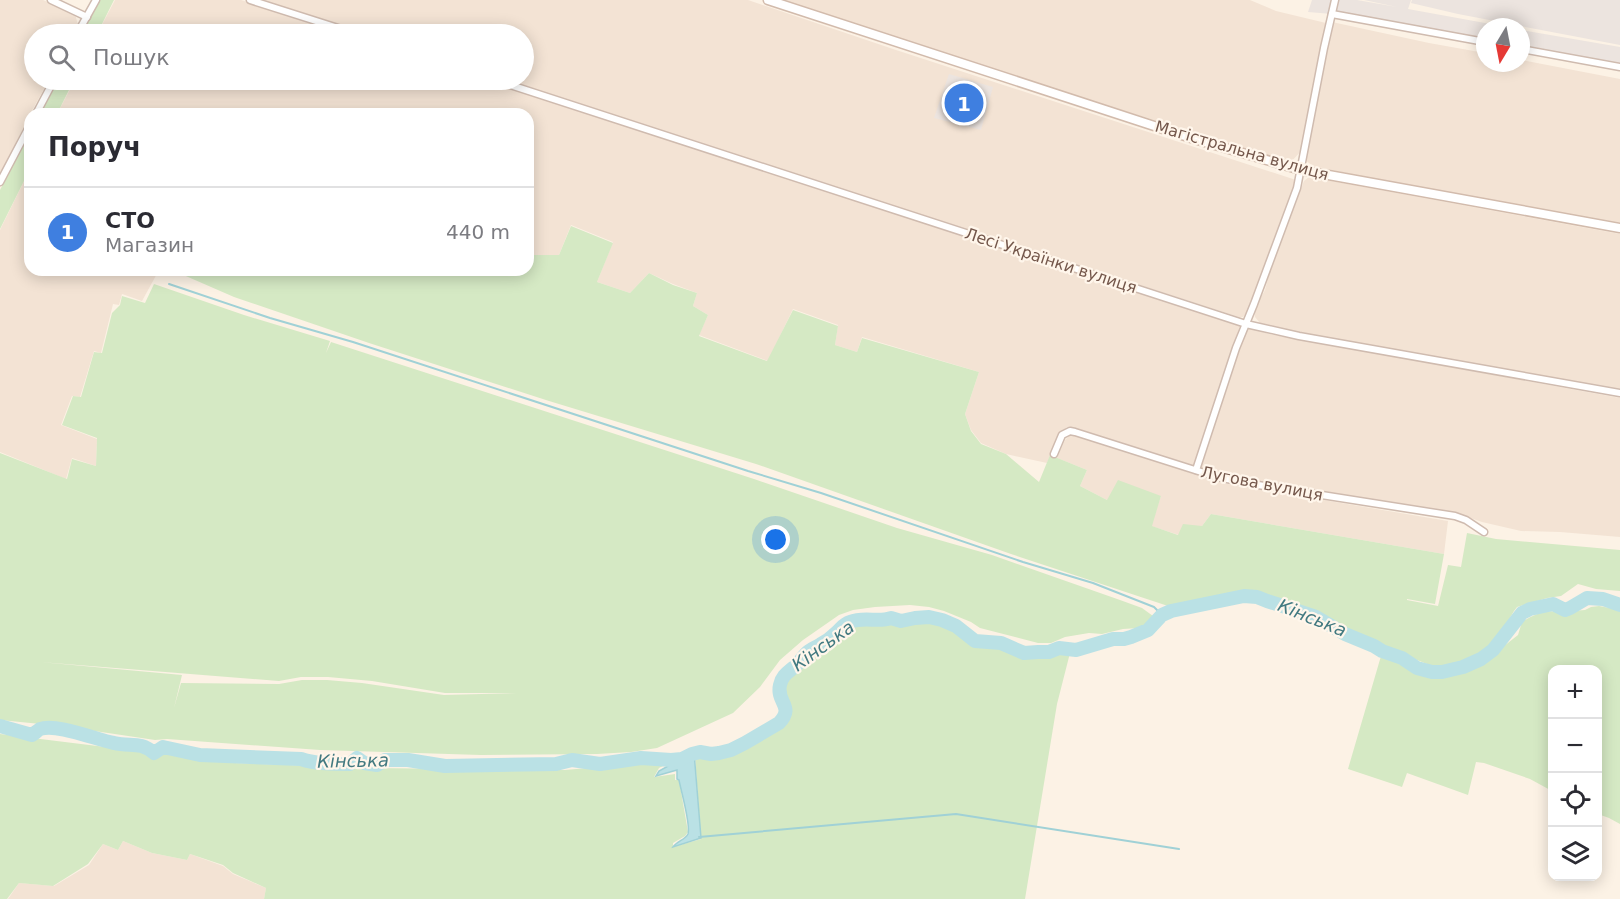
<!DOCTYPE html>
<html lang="uk">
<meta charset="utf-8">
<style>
:root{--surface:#fff;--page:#f2f2f3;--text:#2b2b33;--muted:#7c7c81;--line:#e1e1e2;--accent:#e3674d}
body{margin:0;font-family:"DejaVu Sans",sans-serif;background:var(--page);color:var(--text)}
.controls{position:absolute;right:18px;bottom:18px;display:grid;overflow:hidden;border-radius:12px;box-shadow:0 3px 15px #0003}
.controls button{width:54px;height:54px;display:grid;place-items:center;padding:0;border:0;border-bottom:2px solid var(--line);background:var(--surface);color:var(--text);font:30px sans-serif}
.compass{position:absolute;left:1476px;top:18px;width:54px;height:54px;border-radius:50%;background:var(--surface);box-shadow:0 3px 15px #0003;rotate:190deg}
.you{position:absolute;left:776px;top:540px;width:21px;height:21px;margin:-15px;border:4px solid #fff;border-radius:50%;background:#1a73e8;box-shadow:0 0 0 9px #1a73e833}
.badge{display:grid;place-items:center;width:39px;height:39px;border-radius:50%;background:var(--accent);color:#fff;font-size:20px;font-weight:700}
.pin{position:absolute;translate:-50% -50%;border:3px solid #fff;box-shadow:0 2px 6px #0006}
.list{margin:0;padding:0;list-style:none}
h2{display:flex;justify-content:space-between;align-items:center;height:78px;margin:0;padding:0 24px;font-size:26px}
h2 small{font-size:20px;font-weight:400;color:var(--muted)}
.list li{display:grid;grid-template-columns:39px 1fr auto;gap:18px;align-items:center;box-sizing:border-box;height:90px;padding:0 24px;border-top:2px solid var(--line)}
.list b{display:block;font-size:22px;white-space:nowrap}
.list p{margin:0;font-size:20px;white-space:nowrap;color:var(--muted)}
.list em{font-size:20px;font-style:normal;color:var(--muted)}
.icon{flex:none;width:33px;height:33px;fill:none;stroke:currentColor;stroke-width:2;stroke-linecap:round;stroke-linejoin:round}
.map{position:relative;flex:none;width:1620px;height:899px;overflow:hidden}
.search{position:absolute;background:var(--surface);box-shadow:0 3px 15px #0003;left:24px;top:24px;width:510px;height:66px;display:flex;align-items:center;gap:15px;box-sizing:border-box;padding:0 21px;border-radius:33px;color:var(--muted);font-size:22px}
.panel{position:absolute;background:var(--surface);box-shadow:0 3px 15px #0003;left:24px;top:108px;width:510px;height:168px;border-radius:18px}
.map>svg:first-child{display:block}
.residential{fill:#f3e3d4}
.industrial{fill:#ece4df}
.green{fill:#d5e9c4;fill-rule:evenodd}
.water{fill:#bae1e5;stroke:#a0d1d6;stroke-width:1.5}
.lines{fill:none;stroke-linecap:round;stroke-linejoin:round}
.stream{stroke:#a0d1d6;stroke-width:2}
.river{stroke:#bae1e5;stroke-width:14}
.street-casing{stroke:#cfbbaf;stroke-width:9}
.secondary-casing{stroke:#d2bbac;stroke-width:11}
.street{stroke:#fff;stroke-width:6}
.secondary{stroke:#fff;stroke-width:8}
.labels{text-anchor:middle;stroke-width:4.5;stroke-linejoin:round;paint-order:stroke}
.street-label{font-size:16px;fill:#74574b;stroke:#fff6eb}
.water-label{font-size:18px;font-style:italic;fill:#427980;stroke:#fff6eb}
</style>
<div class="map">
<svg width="1620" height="899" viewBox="0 0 1620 899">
<rect width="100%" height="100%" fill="#fcf2e5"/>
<g class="residential">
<polygon points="0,0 43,0 75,14 78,25 73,34 34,34 34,80 49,80 30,114 4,168 0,172"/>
<polygon points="115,0 241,0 347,34 97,34"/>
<polygon points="262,0 748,0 896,50 1296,180 1293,193 1282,217 1249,311 1243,317 1239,317 1022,247 753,162 506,80 524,80 524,34 368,34"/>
<polygon points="783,0 1250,0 1276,11 1326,23 1302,150 1291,162 1060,91"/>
<polygon points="1332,22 1429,43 1485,53 1485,63 1521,63 1521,60 1620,79 1620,224 1424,189 1313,166 1305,160"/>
<polygon points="75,80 485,80 1240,326 1194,466 1072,427 1067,427 1059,434 1047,463 1006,454 981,443 971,430 965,414 979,372 862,337 857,352 835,345 838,325 793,309 768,361 699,335 708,315 693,306 697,293 673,284 649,273 630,293 597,282 613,242 571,225 559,255 528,255 528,114 57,114"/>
<polygon points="30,169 30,270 159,270 142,301 122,294 119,305 113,304 101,353 94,351 80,397 72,396 61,425 97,439 96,466 72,458 66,479 0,452 0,230"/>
<polygon points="1309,177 1620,234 1620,390 1312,335 1260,323 1255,317 1254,310 1265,290 1271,268 1304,181"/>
<polygon points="1247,327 1269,334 1620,398 1620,537 1560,532 1521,531 1482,522 1459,514 1261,483 1217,474 1199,468"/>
<polygon points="1073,435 1222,483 1448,521 1444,554 1211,514 1202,526 1179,535 1151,526 1161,496 1107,500 1080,486 1087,470 1057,458 1065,440 1069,436"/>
<polygon points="123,841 152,853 187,860 190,854 223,866 233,874 266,888 264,899 8,899 19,883 54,886 89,865 103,844 118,850"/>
</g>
<g class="industrial">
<polygon points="1312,0 1357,0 1397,7 1364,0 1411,0 1408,9 1507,27 1485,27 1485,42 1332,14 1308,12"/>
<polygon points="1412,0 1620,0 1620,45 1458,14 1411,3"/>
<polygon points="1521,30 1620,47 1620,67 1521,49"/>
<polygon points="949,74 993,87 981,130 934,118"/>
</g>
<g class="green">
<polygon points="99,0 114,0 97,34 81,34"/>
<polygon points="58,80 74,80 57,114 40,114"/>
<polygon points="30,133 30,169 0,229 0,190"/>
<path d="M571 226 613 243 597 282 630 293 649 273 673 285 697 293 693 306 708 315 699 336 767 361 793 310 838 326 835 345 857 352 862 338 979 372 965 414 971 431 981 444 1006 454 1039 482 1050 455 1087 470 1080 486 1107 500 1118 480 1161 496 1152 526 1178 535 1183 524 1202 526 1211 514 1444 554 1435 604 1407 599V600L1438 606 1448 565 1461 567 1467 533 1496 539 1620 550V591L1596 589 1578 584 1561 596 1547 598 1517 607C1508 618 1504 633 1494 644 1481 658 1455 669 1437 668L1362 638 1309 609 1278 598 1253 592 1230 594 1178 606H1168L1011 554 756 464 549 401 369 343 234 297 172 270H528V255H559Z"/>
<path d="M154 284 244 315 330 341 326 353 331 342 754 479 897 528 992 555 1120 600 1142 608 1153 616 1143 626 1139 628 1123 629 1102 634 1089 633 1065 637 1051 643H1038L980 628 971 622 944 611 929 607 910 605 875 607 853 610 839 615 803 640 780 660 760 687 733 713 657 748 631 752 597 754 481 755 320 750 167 739 155 740 61 726 0 720V453L67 479 72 459 96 466 97 438 62 425 73 396 81 397 94 352 102 353 112 313 120 305 122 296 145 303ZM40 662 279 681 301 677H328L372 681 445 693H517L444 695 362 683 327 680H302L279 684 181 683 174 708 182 675Z"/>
<path d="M1599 606 1620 610V824L1609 818 1598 814V670H1552V791L1530 779 1484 763 1476 762 1468 795 1407 773 1402 787 1348 769 1381 656 1431 674 1462 673 1501 650 1504 646 1518 635 1522 622C1533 615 1551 606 1562 615L1572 611 1585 610 1591 607Z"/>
<path d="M917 620 937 622 942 623 954 630 970 645 1002 648 1021 654 1070 653 1057 704 1025 899H264L266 888 233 873 223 865 190 854 187 860 152 853 123 841 118 850 103 844 88 864 53 886 19 883 7 899H0V734L235 763 370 768 565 770 656 762 667 764 659 768 654 777 675 774V780H679L688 832 685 836 673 843V847L701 839 695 756 699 754C703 755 708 757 713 757 730 757 773 734 785 722 788 718 790 714 791 709L782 687 788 676 810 655 852 623 874 622 903 624Z"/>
</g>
<path class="water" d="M694 752 701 838 673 847C677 841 685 840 688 834 691 825 681 791 679 780L677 779V770L656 776 659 771 670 765 666 763V757C671 756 674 758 678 758 684 758 688 753 694 752Z"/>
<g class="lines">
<g class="stream">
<polyline points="169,284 270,318 353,342 748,471 821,493 1023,562 1093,583 1154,607 1162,615"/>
<polyline points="699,837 956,814 1179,849"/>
</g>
<path class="river" d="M0 726 32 735C35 733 37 731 40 729 57 723 97 740 114 743 131 747 140 741 154 753L163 747 200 755 301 759C316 764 334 764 350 764L357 758 364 763 377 765 385 760H408L445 766 556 764 572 760 600 764 641 758 671 760 682 759 692 754 700 752 711 754 719 753 731 750 745 743 779 723C795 706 776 703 780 685 782 676 787 673 793 668 800 663 803 655 809 651 813 648 817 647 821 644 825 642 833 636 836 633 841 629 843 624 850 622 865 616 878 623 891 618L901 621 915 618 929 617 942 620 956 626 975 641 1001 643 1024 653 1038 652H1049L1059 648 1076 650 1113 639H1124L1131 637 1148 630 1162 615 1171 611 1244 596 1257 597 1267 601 1316 617 1345 634 1374 646 1382 651 1402 658 1417 668 1432 672H1442L1463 667 1481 659 1493 650 1522 613 1530 609 1553 604 1565 610 1570 608 1587 598 1603 599 1620 605"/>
<g class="street-casing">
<g id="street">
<polyline points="51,0 87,17"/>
<polyline points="250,0 357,34"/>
<polyline points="1332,14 1485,42"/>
<polyline points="77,34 96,0"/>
<polyline points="1521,49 1620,67"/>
<polyline points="495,80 1246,324 1299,336 1620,393"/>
<polyline points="36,114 54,80"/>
<polyline points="0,182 30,125"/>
<polyline points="1054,454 1062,435 1070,431 1075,432 1217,477 1258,485 1455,516 1466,520 1484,532"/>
<polyline points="1196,470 1236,348 1254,304 1297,188 1324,48 1335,0"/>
</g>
</g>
<g class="secondary-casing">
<polyline id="secondary" points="768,0 1191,138 1301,170 1620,228"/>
</g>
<use href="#street" class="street"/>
<use href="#secondary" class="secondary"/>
</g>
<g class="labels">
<g class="street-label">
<text transform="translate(1242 150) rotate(16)" y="6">Магістральна вулиця</text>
<text transform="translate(1051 260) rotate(18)" y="6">Лесі Українки вулиця</text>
<text transform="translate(1262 483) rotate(11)" y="6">Лугова вулиця</text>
</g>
<g class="water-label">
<text transform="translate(1312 618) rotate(22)" y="6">Кінська</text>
<text transform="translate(823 646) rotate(-36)" y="6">Кінська</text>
<text transform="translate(353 761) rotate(-1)" y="6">Кінська</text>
</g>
</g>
</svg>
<div class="controls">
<button>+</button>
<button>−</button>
<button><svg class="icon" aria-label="locate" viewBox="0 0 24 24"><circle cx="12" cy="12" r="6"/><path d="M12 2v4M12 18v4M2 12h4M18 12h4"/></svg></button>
<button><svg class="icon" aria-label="layers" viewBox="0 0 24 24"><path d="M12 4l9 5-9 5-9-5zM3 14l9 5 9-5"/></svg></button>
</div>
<svg class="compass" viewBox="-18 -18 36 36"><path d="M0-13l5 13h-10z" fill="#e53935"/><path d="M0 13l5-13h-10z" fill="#7c7c81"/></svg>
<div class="you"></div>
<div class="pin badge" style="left:964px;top:103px;background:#3f7fe0">1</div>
<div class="search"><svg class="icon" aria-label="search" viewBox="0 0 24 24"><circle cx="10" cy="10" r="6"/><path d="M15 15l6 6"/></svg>Пошук</div>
<section class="panel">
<h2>Поруч<small></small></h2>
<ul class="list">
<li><span class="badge" style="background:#3f7fe0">1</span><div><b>СТО</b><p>Магазин</p></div><em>440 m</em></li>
</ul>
</section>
</div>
